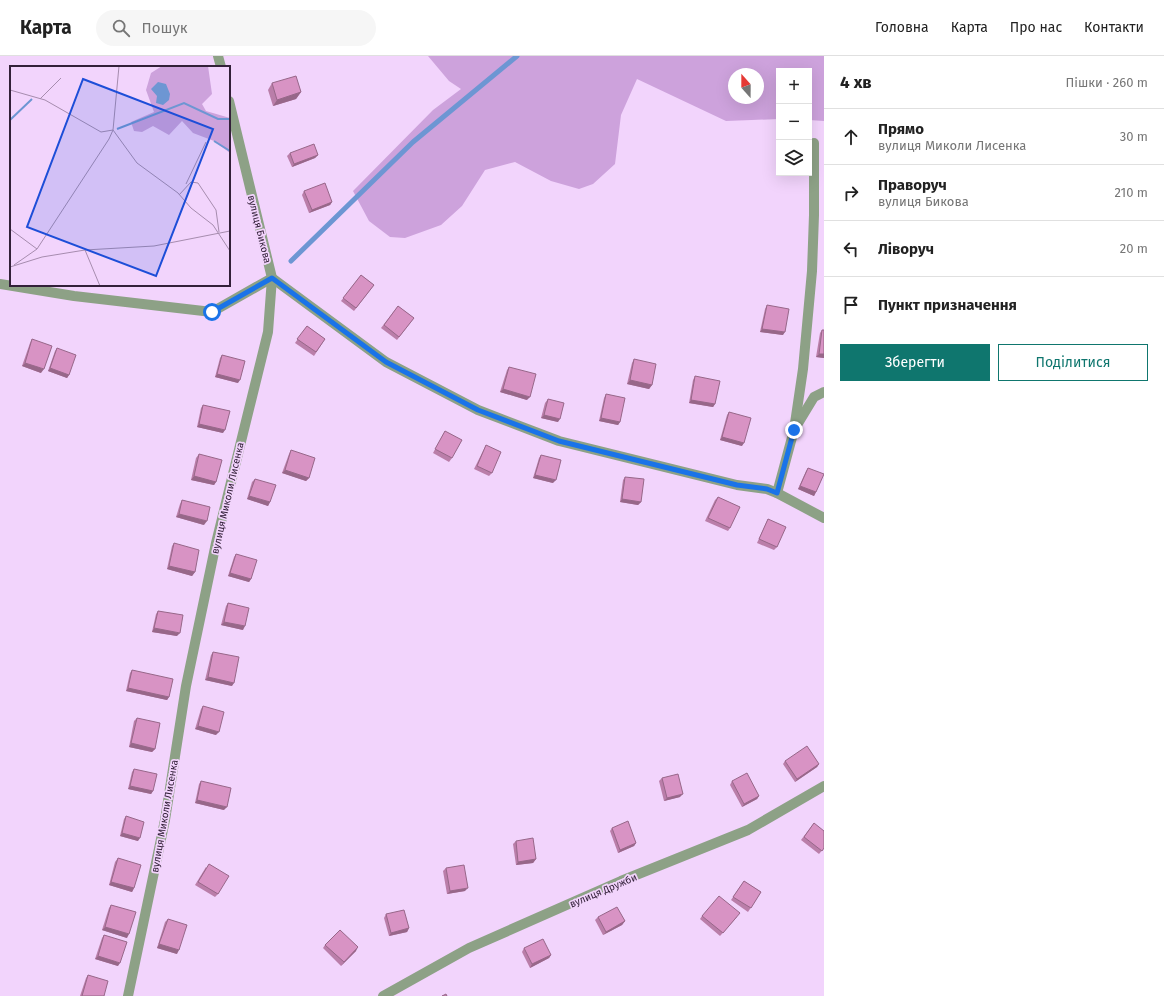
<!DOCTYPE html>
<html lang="uk">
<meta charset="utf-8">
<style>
:root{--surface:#fff;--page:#f6f6f6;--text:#222;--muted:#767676;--line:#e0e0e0;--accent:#0f766e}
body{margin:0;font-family:"Fira Sans",sans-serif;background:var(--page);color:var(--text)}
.controls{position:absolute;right:12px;top:12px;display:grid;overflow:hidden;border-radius:0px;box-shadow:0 4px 16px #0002}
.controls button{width:36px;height:36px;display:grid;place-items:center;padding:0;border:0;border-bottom:1px solid var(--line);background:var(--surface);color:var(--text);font:20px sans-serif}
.compass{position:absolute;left:728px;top:12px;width:36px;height:36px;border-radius:50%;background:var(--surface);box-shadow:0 4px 16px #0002;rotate:339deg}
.stop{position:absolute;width:12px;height:12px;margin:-9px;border:3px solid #1a73e8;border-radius:50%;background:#fff}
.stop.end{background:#1a73e8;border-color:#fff;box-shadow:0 1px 4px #0008}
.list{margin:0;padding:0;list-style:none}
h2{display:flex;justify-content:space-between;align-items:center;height:52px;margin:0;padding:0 16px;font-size:17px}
h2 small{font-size:13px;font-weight:400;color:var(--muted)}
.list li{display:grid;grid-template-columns:26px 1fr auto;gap:12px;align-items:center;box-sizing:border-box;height:56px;padding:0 16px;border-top:1px solid var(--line)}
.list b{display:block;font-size:15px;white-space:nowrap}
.list p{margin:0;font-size:13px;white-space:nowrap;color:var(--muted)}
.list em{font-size:13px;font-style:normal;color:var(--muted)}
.actions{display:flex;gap:8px;padding:12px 16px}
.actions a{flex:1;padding:9px 0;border:1px solid var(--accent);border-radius:0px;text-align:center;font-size:14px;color:var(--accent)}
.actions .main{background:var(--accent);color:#fff}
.icon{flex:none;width:22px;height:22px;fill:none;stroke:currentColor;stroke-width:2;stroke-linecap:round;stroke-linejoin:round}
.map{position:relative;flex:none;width:824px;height:940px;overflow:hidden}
header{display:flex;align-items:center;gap:24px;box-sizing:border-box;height:56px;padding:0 20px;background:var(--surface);border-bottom:1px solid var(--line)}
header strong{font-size:19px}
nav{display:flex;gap:22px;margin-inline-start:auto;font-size:14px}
.search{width:280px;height:36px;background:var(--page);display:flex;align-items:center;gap:10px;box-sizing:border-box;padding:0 14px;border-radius:22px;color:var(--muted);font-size:15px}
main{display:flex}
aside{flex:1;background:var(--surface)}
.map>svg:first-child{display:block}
.green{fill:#cda2dc;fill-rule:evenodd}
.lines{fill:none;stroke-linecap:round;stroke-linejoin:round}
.stream{stroke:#6d96d3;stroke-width:5}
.service{stroke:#8da186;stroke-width:10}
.minor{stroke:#8da186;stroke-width:10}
.tertiary{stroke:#8da186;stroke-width:10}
.wall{fill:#ba7ea9}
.shaded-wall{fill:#976789}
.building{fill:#d893c4;stroke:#976789}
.route{stroke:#1a73e8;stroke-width:5}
.labels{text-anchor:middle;stroke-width:3.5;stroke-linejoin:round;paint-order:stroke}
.street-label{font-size:10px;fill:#332039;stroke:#f2d4fc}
.inset-river{fill:none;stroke:#6d96d3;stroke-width:2}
.inset-road{fill:none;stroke:#a68cae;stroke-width:1}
.view{fill:#1d4ed8;fill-opacity:0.15;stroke:#1d4ed8;stroke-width:2}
.inset-edge{fill:none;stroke:#332039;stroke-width:2}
</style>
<header>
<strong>Карта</strong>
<div class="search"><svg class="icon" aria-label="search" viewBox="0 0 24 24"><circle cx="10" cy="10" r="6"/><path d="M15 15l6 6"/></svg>Пошук</div>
<nav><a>Головна</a><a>Карта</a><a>Про нас</a><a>Контакти</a></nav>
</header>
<main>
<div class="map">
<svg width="824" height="940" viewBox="0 0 824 940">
<rect width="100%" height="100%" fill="#f2d4fc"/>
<path class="green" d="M428 0H824V65L809 64V15H779V63L726 65 637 23 621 59 615 108 593 128 579 133 551 125 515 106 485 114 462 150 441 169 405 182 390 181 369 165 353 135 433 54 461 33 449 25ZM734 18H758V42H734Z"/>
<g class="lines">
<polyline class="stream" points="291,205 413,86 517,0"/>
<g class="service">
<polyline points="794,374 803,313 812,215 814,159 814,87"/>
<polyline points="777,437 794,374 814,341 824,336"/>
</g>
<g class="minor">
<polyline points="128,940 165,764 186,630 216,487 268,276 272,222"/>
<polyline points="383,940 469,892 621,825 748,774 824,730"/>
</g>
<g class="tertiary">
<polyline points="218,0 221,11"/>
<polyline points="229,45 272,222 386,306 478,354 559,385 737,429 767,433 777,437 824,462"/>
<polyline points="0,228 74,240 212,256 272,222"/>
</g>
</g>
<g class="wall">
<polygon points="272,27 301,36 296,43 273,50 268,34"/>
<polygon points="290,97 318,99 315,102 292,111 287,100"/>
<polygon points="304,135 332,146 330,149 309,157 302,139"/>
<polygon points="361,219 374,229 354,255 341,245"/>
<polygon points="767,249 783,279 760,276 765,253"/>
<polygon points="398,250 414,262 397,284 381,272"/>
<polygon points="307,270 325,283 314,300 295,287"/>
<polygon points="822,274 824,302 816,301 820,277"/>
<polygon points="32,283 41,317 22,310 30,287"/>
<polygon points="57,292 69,319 67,322 48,315 55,295"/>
<polygon points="222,299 238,327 215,321 220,302"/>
<polygon points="634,303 652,329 649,333 627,328 632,307"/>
<polygon points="509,311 527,344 500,336 507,314"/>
<polygon points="695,320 715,348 713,351 689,347 693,324"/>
<polygon points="606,338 620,366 618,369 599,365 604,342"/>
<polygon points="548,343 558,366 541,362 545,347"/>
<polygon points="203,349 223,377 197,371 201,352"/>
<polygon points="729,356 742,390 720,384 727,359"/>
<polygon points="445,375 452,402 449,406 433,397"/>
<polygon points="486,389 492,417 489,420 474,413"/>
<polygon points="291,394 309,422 306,425 282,417 289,398"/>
<polygon points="199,398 216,426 214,429 191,424 196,402"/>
<polygon points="541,399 553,427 533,422 539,402"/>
<polygon points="808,412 816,436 814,440 798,433 806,415"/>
<polygon points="625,421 641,446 638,449 620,446 623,424"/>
<polygon points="255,423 270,446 268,450 247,443 252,426"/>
<polygon points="718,441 730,472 728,475 705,465 715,444"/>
<polygon points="182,444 204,469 176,461 180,448"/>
<polygon points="768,463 777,491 774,494 757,487 766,467"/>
<polygon points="174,487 195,516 192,520 167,513 172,490"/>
<polygon points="236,498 251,523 249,526 228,520 234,501"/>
<polygon points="228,547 243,574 221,569 226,550"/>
<polygon points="158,555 177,580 152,576 156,558"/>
<polygon points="213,596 232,630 205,624 211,599"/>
<polygon points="132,614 169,641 167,644 126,635 130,617"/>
<polygon points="203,650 216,679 195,673 201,653"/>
<polygon points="137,662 155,693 152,696 129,691 134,665"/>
<polygon points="785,705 819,708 817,711 795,726 783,708"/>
<polygon points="134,713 153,735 151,738 128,733 132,716"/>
<polygon points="662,722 680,741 664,745 659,725"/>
<polygon points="201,725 224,754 195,747 199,728"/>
<polygon points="732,725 759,740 757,743 742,751 730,729"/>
<polygon points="126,760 138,785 120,780 124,763"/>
<polygon points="814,767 824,792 819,798 801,784"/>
<polygon points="612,772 636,787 634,790 618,797 610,775"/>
<polygon points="516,785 536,803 533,807 516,809 513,788"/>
<polygon points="118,802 134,832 132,836 109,829 115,806"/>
<polygon points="206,811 218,838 215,841 195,829"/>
<polygon points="446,812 465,835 447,838 443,815"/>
<polygon points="744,825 761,836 748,856 731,844"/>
<polygon points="111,849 127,882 102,874 109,852"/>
<polygon points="386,858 409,872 407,876 389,880 384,862"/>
<polygon points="702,860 737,861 720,880 700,863"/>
<polygon points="598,861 625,865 622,869 603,879 595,864"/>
<polygon points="168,863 177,898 157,892 165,866"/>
<polygon points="104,879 118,910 95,903 102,882"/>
<polygon points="325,889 356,895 341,910 323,892"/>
<polygon points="524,892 551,899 549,902 530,912 522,896"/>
<polygon points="88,919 104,940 80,940 86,922"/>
</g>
<g class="shaded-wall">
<polygon points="301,36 296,43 273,50 277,44"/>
<polygon points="318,99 315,102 292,111 294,108"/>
<polygon points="332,146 330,149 309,157 312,154"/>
<polygon points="762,273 785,276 783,279 760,276"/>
<polygon points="819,298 824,298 824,302 816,301"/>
<polygon points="25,307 44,313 41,317 22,310"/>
<polygon points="50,312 69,319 67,322 48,315"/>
<polygon points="217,318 240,324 238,327 215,321"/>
<polygon points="630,324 652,329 649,333 627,328"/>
<polygon points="503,333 530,341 527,344 500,336"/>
<polygon points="691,344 715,348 713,351 689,347"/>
<polygon points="544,359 560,363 558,366 541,362"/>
<polygon points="601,362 620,366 618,369 599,365"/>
<polygon points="199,368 225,374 223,377 197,371"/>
<polygon points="722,381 744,387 742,390 720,384"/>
<polygon points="285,414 309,422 306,425 282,417"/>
<polygon points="535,419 556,424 553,427 533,422"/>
<polygon points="194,420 216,426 214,429 191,424"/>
<polygon points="800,430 816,436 814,440 798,433"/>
<polygon points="249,440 270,446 268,450 247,443"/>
<polygon points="622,443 641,446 638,449 620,446"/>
<polygon points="179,458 207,465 204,469 176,461"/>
<polygon points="169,510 195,516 192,520 167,513"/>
<polygon points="230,517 251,523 249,526 228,520"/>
<polygon points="224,566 245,570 243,574 221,569"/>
<polygon points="154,572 180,577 177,580 152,576"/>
<polygon points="208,621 234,627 232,630 205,624"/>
<polygon points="128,632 169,641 167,644 126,635"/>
<polygon points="198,670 219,676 216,679 195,673"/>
<polygon points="131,687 155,693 152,696 129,691"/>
<polygon points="819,708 817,711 795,726 797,723"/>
<polygon points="130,730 153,735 151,738 128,733"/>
<polygon points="683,738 680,741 664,745 667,742"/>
<polygon points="759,740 757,743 742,751 744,748"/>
<polygon points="197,744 227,751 224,754 195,747"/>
<polygon points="122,777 140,782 138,785 120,780"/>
<polygon points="636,787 634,790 618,797 620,794"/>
<polygon points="536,803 533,807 516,809 518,806"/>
<polygon points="111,826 134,832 132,836 109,829"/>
<polygon points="468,832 465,835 447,838 450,835"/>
<polygon points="625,865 622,869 603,879 606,876"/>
<polygon points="105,871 129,878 127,882 102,874"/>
<polygon points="409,872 407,876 389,880 391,877"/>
<polygon points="159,888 179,894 177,898 157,892"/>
<polygon points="358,891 356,895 341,910 344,906"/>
<polygon points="551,899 549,902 530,912 532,908"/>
<polygon points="98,900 120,907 118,910 95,903"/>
</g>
<g class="building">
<polygon points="296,20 301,36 277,44 272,27"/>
<polygon points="314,88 318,99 294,108 290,97"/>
<polygon points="325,127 332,146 312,154 304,135"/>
<polygon points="361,219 374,229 356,252 343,242"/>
<polygon points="767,249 789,253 785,276 762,273"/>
<polygon points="398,250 414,262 399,281 384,269"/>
<polygon points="307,270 325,283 316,296 297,283"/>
<polygon points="822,274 824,274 824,298 819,298"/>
<polygon points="32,283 52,290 44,313 25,307"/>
<polygon points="57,292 76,299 69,319 50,312"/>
<polygon points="222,299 245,305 240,324 217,318"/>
<polygon points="634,303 656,308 652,329 630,324"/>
<polygon points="509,311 536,318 530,341 503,333"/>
<polygon points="695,320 720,325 715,348 691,344"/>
<polygon points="606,338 625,342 620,366 601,362"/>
<polygon points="548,343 564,347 560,363 544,359"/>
<polygon points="203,349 230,355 225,374 199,368"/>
<polygon points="729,356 751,362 744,387 722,381"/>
<polygon points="445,375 462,384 452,402 435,393"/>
<polygon points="486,389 501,396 492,417 477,410"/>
<polygon points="291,394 315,402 309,422 285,414"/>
<polygon points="199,398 222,404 216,426 194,420"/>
<polygon points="541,399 561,404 556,424 535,419"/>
<polygon points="808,412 824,418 816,436 800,430"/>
<polygon points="625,421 644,423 641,446 622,443"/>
<polygon points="255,423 276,429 270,446 249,440"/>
<polygon points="718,441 740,451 730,472 708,462"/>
<polygon points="182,444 210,451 207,465 179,458"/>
<polygon points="768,463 786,471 777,491 759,483"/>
<polygon points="174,487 199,494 195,516 169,510"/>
<polygon points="236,498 257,504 251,523 230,517"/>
<polygon points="228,547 249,552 245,570 224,566"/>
<polygon points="158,555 183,559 180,577 154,572"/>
<polygon points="213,596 239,601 234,627 208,621"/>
<polygon points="132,614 173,623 169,641 128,632"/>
<polygon points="203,650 224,656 219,676 198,670"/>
<polygon points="137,662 160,667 155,693 131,687"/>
<polygon points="807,690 819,708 797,723 785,705"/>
<polygon points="134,713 157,718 153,735 130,730"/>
<polygon points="747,717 759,740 744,748 732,725"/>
<polygon points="678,718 683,738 667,742 662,722"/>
<polygon points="201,725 231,732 227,751 197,744"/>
<polygon points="126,760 144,766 140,782 122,777"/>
<polygon points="628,765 636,787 620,794 612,772"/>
<polygon points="814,767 824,775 824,792 822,795 804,781"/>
<polygon points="533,782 536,803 518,806 516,785"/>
<polygon points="118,802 141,809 134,832 111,826"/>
<polygon points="209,808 229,820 218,838 198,826"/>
<polygon points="464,809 468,832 450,835 446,812"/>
<polygon points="744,825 761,836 751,852 733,841"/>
<polygon points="719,840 740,857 723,877 702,860"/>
<polygon points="111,849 136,856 129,878 105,871"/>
<polygon points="617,851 625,865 606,876 598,861"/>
<polygon points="404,854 409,872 391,877 386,858"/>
<polygon points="168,863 187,869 179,894 159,888"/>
<polygon points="340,874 358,891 344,906 325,889"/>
<polygon points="104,879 127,886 120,907 98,900"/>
<polygon points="543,883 551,899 532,908 524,892"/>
<polygon points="88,919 108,925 104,940 82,940"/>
<polygon points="446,938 447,940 442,940"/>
</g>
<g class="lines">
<polyline class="route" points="212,256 272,222 386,306 478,354 559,385 737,429 767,433 777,437 794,374"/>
</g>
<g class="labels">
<g class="street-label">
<text transform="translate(260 173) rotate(76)" y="4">вулиця Бикова</text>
<text transform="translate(227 442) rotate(-77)" y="4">вулиця Миколи Лисенка</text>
<text transform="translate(164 760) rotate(-80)" y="4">вулиця Миколи Лисенка</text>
<text transform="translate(603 834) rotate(-23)" y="4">вулиця Дружби</text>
</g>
</g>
<g transform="translate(10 10)">
<rect width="220" height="220" fill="#f2d4fc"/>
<path d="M152 0H198L202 28 192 38 196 45 220 52V87L204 75 183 67 172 55 159 69 143 60 132 66 124 65 121 56 144 46 136 24 141 7Z" fill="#cda2dc"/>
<path d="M148 16 156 18 160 28 159 34 153 39 146 37 147 30 141 23Z" fill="#6d96d3"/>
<path class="inset-river" d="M0 54 22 33M107 63 174 37 208 53H220M204 75 220 85"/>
<path class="inset-road" d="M0 24 35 34 91 66 103 64M30 33 51 12M103 64 127 97 168 127 181 142 203 159 220 185M176 118 196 76M169 129 181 116 188 117 206 144 209 166M0 163 27 183M75 184 90 220M4 199 27 183 99 73 103 64 109 0M0 201 32 191 75 184 144 180 220 165"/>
<path class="view" d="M73 13 203 63 146 210 17 161Z"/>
<rect width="220" height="220" class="inset-edge"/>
</g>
</svg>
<div class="controls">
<button>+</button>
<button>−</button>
<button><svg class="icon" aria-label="layers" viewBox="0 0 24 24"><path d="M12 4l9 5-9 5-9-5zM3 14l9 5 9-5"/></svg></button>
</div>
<svg class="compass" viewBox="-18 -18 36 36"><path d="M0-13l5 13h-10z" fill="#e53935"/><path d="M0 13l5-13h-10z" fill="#767676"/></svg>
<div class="stop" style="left:212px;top:256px"></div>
<div class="stop end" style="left:794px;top:374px"></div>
</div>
<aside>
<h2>4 хв<small>Пішки · 260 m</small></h2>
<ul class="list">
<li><svg class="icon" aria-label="ahead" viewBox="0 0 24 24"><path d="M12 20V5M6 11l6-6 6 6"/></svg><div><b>Прямо</b><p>вулиця Миколи Лисенка</p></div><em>30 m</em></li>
<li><svg class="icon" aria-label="right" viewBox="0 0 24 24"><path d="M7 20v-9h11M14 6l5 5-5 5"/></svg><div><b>Праворуч</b><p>вулиця Бикова</p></div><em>210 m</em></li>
<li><svg class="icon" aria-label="left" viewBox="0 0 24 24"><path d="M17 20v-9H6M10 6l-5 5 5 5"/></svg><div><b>Ліворуч</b></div><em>20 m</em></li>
<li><svg class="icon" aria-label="arrive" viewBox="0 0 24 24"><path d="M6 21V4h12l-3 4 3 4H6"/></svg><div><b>Пункт призначення</b></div></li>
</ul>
<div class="actions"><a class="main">Зберегти</a><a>Поділитися</a></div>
</aside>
</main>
